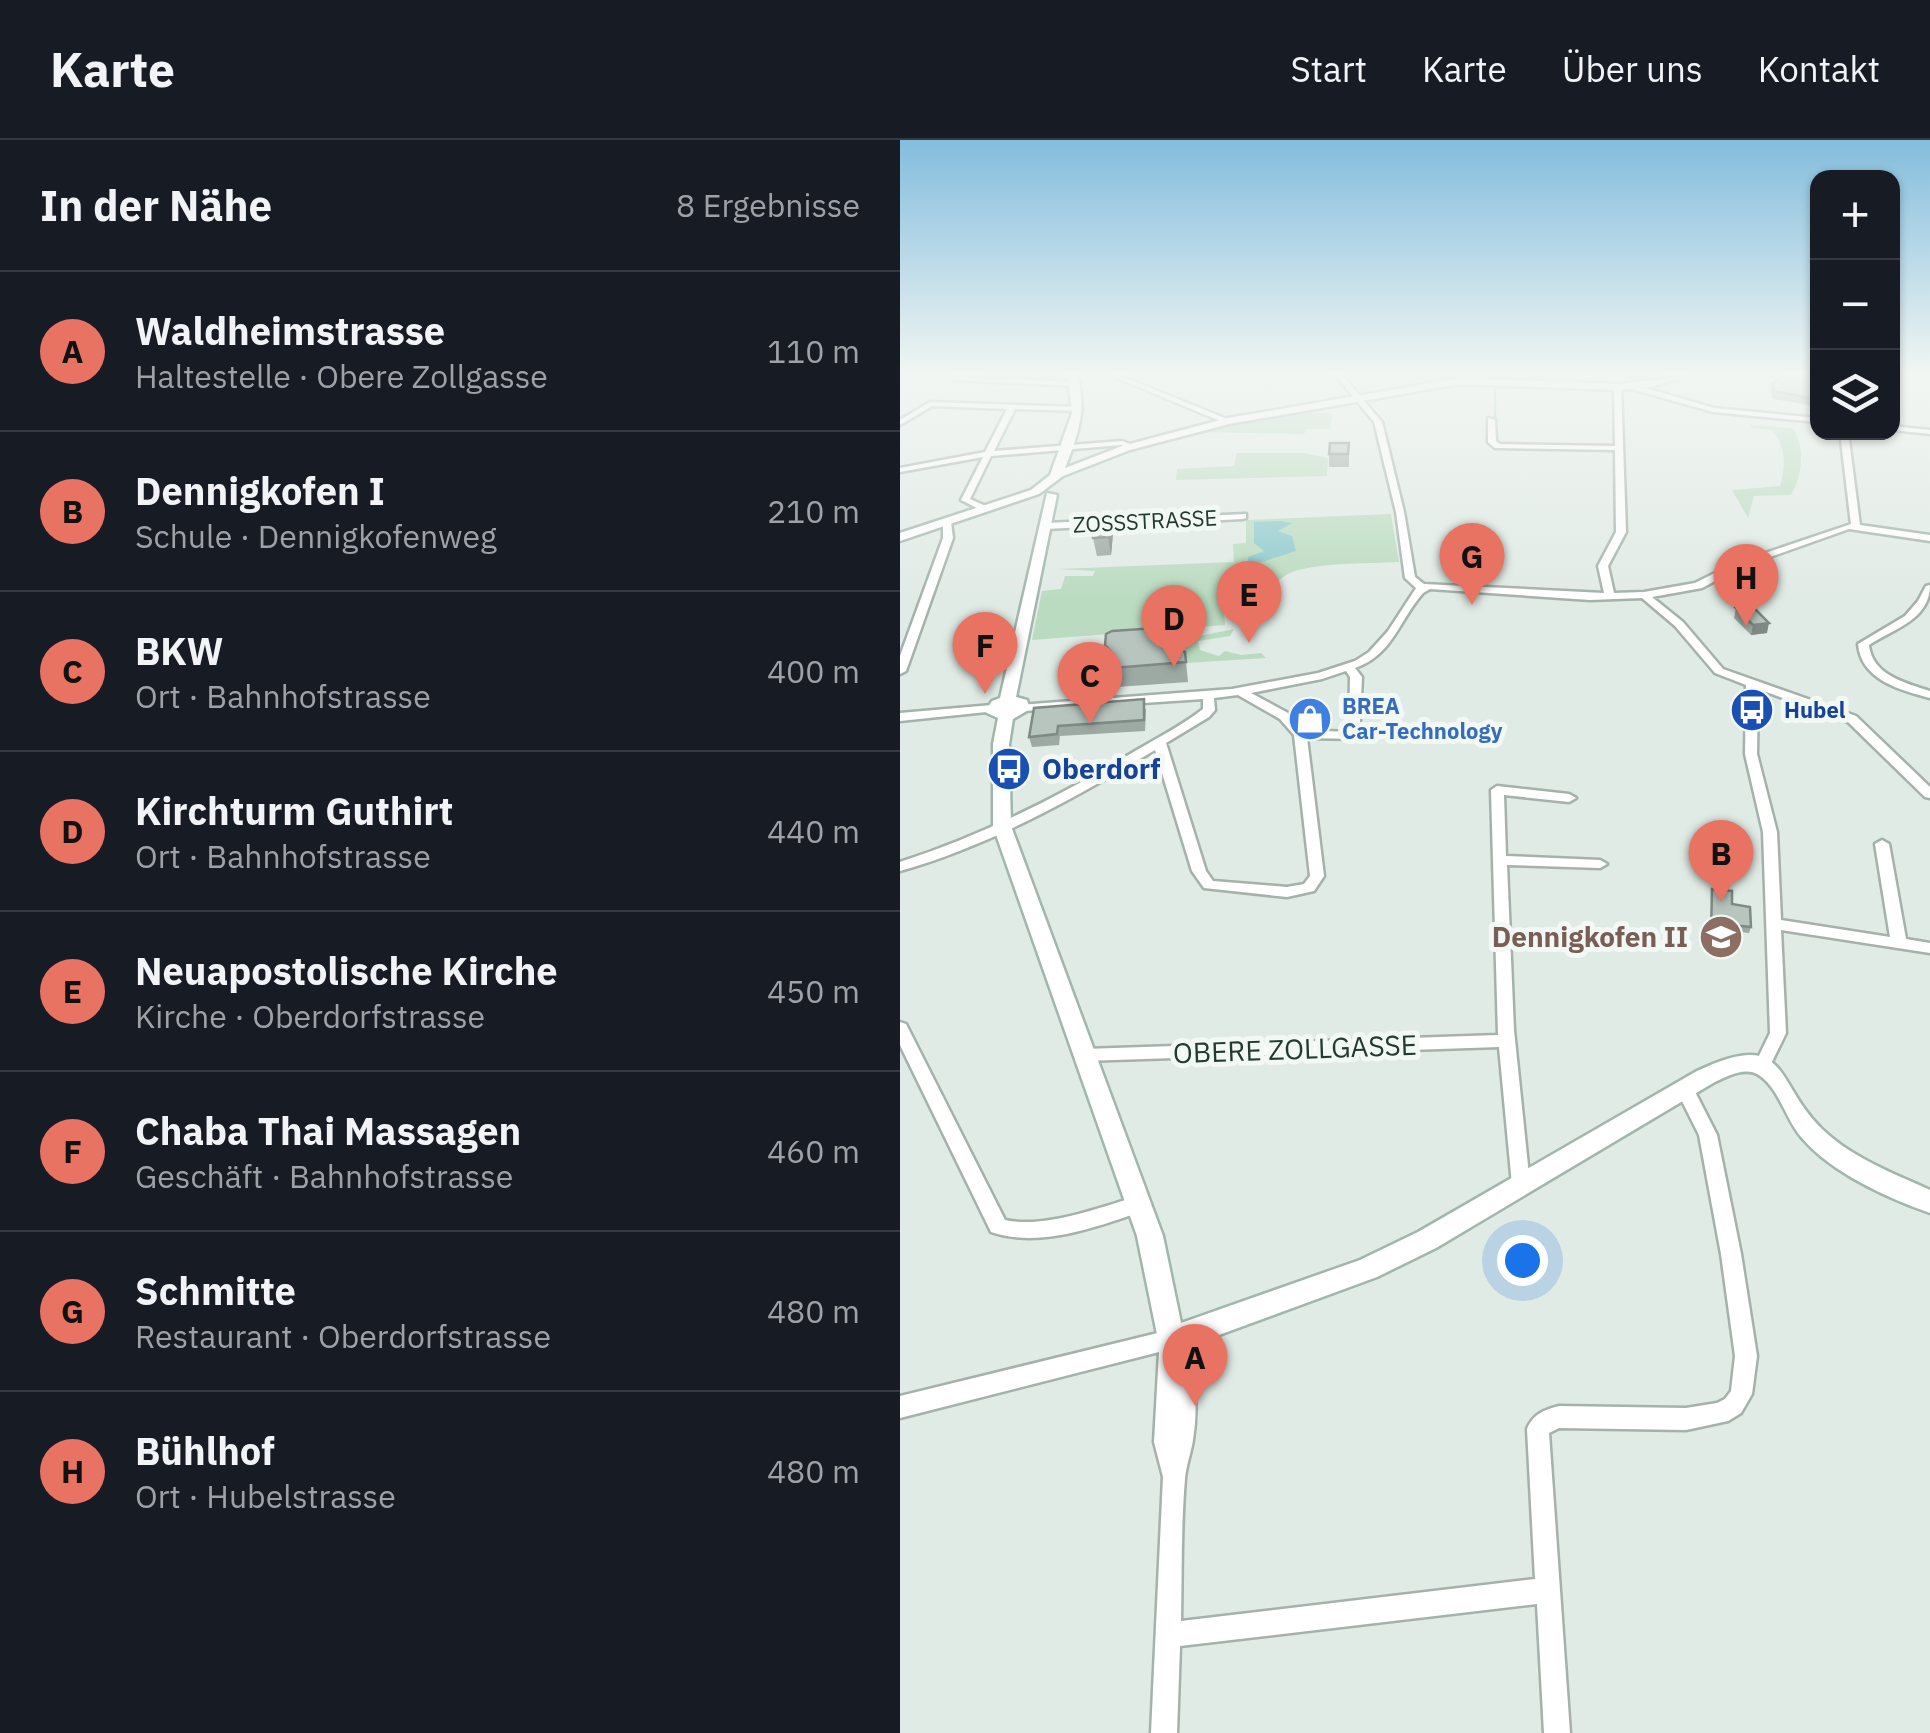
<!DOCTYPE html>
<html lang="de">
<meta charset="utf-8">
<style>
:root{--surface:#171b24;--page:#20242c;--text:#f1f3f6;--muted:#9ea1a6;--line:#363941;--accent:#e97362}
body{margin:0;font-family:"IBM Plex Sans",sans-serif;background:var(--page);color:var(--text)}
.controls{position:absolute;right:30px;top:30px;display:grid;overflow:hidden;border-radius:20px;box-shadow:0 2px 8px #0004}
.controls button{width:90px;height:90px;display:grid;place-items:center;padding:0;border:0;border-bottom:2px solid var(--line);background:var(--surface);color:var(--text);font:50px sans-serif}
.you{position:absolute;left:622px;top:1120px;width:35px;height:35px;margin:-25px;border:8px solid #fff;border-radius:50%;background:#1a73e8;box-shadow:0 0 0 15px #1a73e833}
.badge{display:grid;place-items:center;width:65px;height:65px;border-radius:50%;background:var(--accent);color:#111;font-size:32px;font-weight:700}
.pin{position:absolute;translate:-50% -82px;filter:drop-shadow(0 2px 5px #0008)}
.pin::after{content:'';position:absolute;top:52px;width:35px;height:30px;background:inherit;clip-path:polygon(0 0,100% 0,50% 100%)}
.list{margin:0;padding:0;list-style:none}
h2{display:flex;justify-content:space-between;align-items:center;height:130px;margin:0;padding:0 40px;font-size:42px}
h2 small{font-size:32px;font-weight:400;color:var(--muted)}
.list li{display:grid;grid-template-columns:65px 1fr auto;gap:30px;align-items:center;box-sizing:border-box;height:160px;padding:0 40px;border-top:2px solid var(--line)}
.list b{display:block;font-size:38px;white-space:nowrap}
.list p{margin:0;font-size:32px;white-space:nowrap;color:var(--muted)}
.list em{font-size:32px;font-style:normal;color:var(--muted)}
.icon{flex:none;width:55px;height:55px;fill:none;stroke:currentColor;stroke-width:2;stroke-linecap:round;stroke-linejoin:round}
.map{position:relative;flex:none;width:1030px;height:1593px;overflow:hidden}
header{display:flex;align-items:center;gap:60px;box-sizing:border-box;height:140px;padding:0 50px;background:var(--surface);border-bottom:2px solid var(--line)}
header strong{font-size:48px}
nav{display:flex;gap:55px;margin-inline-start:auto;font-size:35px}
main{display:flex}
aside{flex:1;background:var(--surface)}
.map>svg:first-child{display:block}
.green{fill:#bbdbc0}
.water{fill:#8dcacc}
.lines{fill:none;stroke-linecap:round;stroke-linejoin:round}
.stream{stroke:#8dcacc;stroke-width:2.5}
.street-casing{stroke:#a4b2ab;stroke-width:5}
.secondary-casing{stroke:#a1b6ac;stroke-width:5}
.street{fill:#fff;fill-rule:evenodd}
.secondary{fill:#fff;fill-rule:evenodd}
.wall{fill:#9da9a3}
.shaded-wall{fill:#808a85}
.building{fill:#b7c5be;stroke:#808a85;stroke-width:2.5}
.labels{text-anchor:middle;stroke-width:10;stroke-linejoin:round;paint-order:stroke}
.far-street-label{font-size:22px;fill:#233a31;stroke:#f2f8f4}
.far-shop-label{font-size:22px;font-weight:bold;fill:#366cbe;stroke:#f2f8f4;text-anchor:start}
.far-transit-label{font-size:22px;font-weight:bold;fill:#164399;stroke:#f2f8f4;text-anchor:start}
.transit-label{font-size:28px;font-weight:bold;fill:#164399;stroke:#f2f8f4;text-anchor:start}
.education-label{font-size:28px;font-weight:bold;fill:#785e54;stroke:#f2f8f4;text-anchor:end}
.street-label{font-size:28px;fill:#233a31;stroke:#f2f8f4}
</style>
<header>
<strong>Karte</strong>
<nav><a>Start</a><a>Karte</a><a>Über uns</a><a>Kontakt</a></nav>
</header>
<main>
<aside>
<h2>In der Nähe<small>8 Ergebnisse</small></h2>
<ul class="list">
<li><span class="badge">A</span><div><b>Waldheimstrasse</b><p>Haltestelle · Obere Zollgasse</p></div><em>110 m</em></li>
<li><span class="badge">B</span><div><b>Dennigkofen I</b><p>Schule · Dennigkofenweg</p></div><em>210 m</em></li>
<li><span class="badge">C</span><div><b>BKW</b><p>Ort · Bahnhofstrasse</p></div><em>400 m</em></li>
<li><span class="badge">D</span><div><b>Kirchturm Guthirt</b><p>Ort · Bahnhofstrasse</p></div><em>440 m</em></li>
<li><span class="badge">E</span><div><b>Neuapostolische Kirche</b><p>Kirche · Oberdorfstrasse</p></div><em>450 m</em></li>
<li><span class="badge">F</span><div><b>Chaba Thai Massagen</b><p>Geschäft · Bahnhofstrasse</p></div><em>460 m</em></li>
<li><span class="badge">G</span><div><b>Schmitte</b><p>Restaurant · Oberdorfstrasse</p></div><em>480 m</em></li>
<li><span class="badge">H</span><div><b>Bühlhof</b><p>Ort · Hubelstrasse</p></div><em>480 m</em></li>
</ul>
</aside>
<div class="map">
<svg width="1030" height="1593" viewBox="0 0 1030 1593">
<rect width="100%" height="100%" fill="#e1ebe5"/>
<g class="green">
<polygon points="432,273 430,289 407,289 404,294 298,292 380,274"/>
<path d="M851 285 892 288C906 304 902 338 891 355L854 356 848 378 832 350 880 346C886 327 886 305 872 290L851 288Z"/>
<polygon points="337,313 404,313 428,318 427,336 276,340 277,329 334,326"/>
<path d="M491 374 499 422C466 424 430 422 398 430 370 437 368 468 323 456L325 485 132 500 142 451 161 449 165 436H193L195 431 159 429 334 422 333 404 346 403V380Z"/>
<polygon points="334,489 330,496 298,501 300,510 319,516 325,511 341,515 361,513 366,518 286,523 285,499"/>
</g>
<polygon class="water" points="381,381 392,383 378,391 392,396 396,411 349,426 348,417 364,411 354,403 354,382"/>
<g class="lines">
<polyline class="stream" points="595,247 595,278"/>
<g class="street-casing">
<g id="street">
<polygon points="212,236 221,236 332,281 325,283"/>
<path d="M436 236H443L482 282 504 372 515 437 524 444 704 453 698 426 716 392 715 310 595 308 588 302V278L595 280 596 301 600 304 715 306 714 247 721 245 726 392 708 426 714 453 744 452 795 443 833 424 951 384 940 292H948L960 385 1030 395V401L949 389 839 428 802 448 752 457 783 482 823 529 956 576 1030 647V658L1025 657 948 582 858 549 857 614 877 692 881 780 990 797 975 704 982 700 989 704 1006 799 1030 803V813L881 790 886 893 868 930H856L854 926 870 893 863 692 845 614 846 545 815 533 775 486 742 458 690 460 530 449 523 453C499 480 493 515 455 528L462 537 459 599 407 598 424 736 414 751 387 757 304 748 292 731 255 610C175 658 91 705 0 731V722C84 695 162 655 237 610 259 597 283 585 303 569V559L123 571 117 567 119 565 332 549 418 533 455 521 469 512 488 491 516 448 505 438 496 372 474 282ZM446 531 450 537 449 592 403 590 388 573 351 553 422 539ZM338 555 380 579 394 595 410 736 404 744 387 747 313 741 306 731 266 603 309 577 315 570 314 558Z"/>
<polygon points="56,237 175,242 179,244 175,246 54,240"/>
<polygon points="735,245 814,268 918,278 918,282 813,272 732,249"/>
<polygon points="30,262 178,267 182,269 178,271 115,269 94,311 222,301 238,307 234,309 221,305 91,316 70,359 88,367 89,369 85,372 61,360 83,317 0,332 0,328 85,312 107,269 32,266 0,285 0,280"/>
<polygon points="992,286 1030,290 1030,294 992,290"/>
<polygon points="346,374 346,378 343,379 146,389 141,386 146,383"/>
<polygon points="43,380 51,382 53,398 6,531 0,534 0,516 43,398"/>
<path d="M1030 445C1030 480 993 489 969 505 972 535 1005 543 1030 551V558C1000 550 961 540 958 504L1005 476 1018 461 1026 446Z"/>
<polygon points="92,565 96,567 96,571 0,581 0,573"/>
<polygon points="597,646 669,654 676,658 669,662 604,655 606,716 700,720 707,724 700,728 607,725 614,890 630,1045 628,1050 621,1053 614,1050 612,1045 599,907 184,921 178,919 176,915 178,911 184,909 598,895 591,650"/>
<path d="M0 882 6 884 8 888 105 1080C145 1089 200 1067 239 1056L246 1058 248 1064 246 1070C199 1086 140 1109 91 1092L0 905Z"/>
<path d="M785 942 791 944 817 995 841 1114 857 1216 852 1254 841 1273 828 1281 786 1290 659 1288 649 1293 670 1593H644L637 1464 280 1506 277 1593H251L263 1337 254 1302 259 1212 0 1278V1256L270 1190 277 1193C295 1228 299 1261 293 1300 291 1313 286 1326 285 1339 281 1386 282 1434 281 1481L635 1439 627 1289C633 1274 644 1270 659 1266L786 1268 817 1263 825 1259 831 1251 835 1216 821 1114 799 995 776 949 779 944Z"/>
</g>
</g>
<g class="secondary-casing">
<g id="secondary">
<path d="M168 236H177C188 268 177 298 165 328L222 306 328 278 560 238 718 244 786 236 752 247 718 250 560 244 329 284 230 310 163 336 139 354 0 401V393L131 350 150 335 172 273Z"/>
<path d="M147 353 157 355 116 557 127 560 130 569 113 579 109 604 111 686 263 1096 281 1183 460 1120 518 1092 797 931C890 887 873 942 922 989 952 1018 993 1033 1030 1050V1073C988 1058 932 1033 902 998 886 981 879 946 857 934 843 927 826 937 813 943L536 1108 477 1137 270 1213 260 1209 237 1096 93 686V604L98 578 85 572 92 561 100 558Z"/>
</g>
</g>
<use href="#street" class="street"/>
<use href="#secondary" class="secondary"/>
</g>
<g class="wall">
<polygon points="918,236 909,265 873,259 870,251 872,244"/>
<polygon points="449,303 449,327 429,327 429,314"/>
<polygon points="210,376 213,394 211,415 197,416 193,398"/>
<polygon points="836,468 867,493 851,495 834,478"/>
<polygon points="271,487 274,505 285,512 288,542 217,547 213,529 209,524 205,505"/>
<polygon points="134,568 246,569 245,591 160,596 159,605 132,607 129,597"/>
<polygon points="812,749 832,764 851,787 849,793 832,791 831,805 810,802"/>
</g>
<g class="shaded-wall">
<polygon points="729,236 746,236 729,239"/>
<polygon points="918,252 918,258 909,265 910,258"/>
<polygon points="210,376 213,394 211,415 208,397"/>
<polygon points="869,483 867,493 851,495 853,485"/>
</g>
<g class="building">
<polygon points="883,236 918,236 918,252 910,258 874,251 872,244"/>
<polygon points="430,303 449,303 448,314 429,314"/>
<polygon points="192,375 210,376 208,397 193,398"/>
<polygon points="852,466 869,483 853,485 836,468"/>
<polygon points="271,487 271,504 285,512 286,522 213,528 214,515 205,505 206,494 212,491"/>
<polygon points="244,559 244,580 158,586 157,594 129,597 134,568"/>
<polygon points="812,749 832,751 832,764 850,767 851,787 832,785 833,799 811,796"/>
</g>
<linearGradient id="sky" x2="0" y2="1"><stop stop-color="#83bddd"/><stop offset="0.51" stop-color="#f2f6f3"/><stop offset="1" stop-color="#f2f6f3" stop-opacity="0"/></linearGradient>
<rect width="1030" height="459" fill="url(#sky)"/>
<defs>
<g id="bus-disc" transform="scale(2.25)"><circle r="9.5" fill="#1a4fb4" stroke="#f2f8f4"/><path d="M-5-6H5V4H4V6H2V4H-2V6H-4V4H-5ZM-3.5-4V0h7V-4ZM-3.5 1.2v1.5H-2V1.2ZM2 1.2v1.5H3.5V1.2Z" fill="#fff"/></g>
<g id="shop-disc" transform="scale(2.25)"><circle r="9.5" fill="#3f7fe0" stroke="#f2f8f4"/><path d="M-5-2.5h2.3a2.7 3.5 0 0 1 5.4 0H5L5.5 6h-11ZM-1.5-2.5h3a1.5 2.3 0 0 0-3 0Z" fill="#fff"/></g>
<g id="school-disc" transform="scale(2.25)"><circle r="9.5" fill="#8d6e63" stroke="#f2f8f4"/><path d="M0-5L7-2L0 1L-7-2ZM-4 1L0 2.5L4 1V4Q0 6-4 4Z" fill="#fff"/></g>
</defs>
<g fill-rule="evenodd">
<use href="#bus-disc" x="852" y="570"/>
<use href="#shop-disc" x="410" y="579"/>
<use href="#bus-disc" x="109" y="629"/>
<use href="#school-disc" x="821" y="797"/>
</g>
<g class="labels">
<g class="far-street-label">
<text transform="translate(245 381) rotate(-3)" y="8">ZOSSSTRASSE</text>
</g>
<g class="far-shop-label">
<text x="442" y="574">BREA<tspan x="442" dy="25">Car-Technology</tspan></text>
</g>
<g class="far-transit-label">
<text x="884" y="578">Hubel</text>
</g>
<g class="transit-label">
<text x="142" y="639">Oberdorf</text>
</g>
<g class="education-label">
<text x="788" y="807">Dennigkofen II</text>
</g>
<g class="street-label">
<text transform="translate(395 909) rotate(-2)" y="10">OBERE ZOLLGASSE</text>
</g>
</g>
</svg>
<div class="controls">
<button>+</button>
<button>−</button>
<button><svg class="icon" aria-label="layers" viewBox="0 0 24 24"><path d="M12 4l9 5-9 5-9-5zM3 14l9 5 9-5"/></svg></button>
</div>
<div class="you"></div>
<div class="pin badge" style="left:295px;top:1266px">A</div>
<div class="pin badge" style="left:821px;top:762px">B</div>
<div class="pin badge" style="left:190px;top:584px">C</div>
<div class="pin badge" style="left:274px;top:527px">D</div>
<div class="pin badge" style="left:349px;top:503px">E</div>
<div class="pin badge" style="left:85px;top:554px">F</div>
<div class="pin badge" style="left:572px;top:465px">G</div>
<div class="pin badge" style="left:846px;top:486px">H</div>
</div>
</main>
